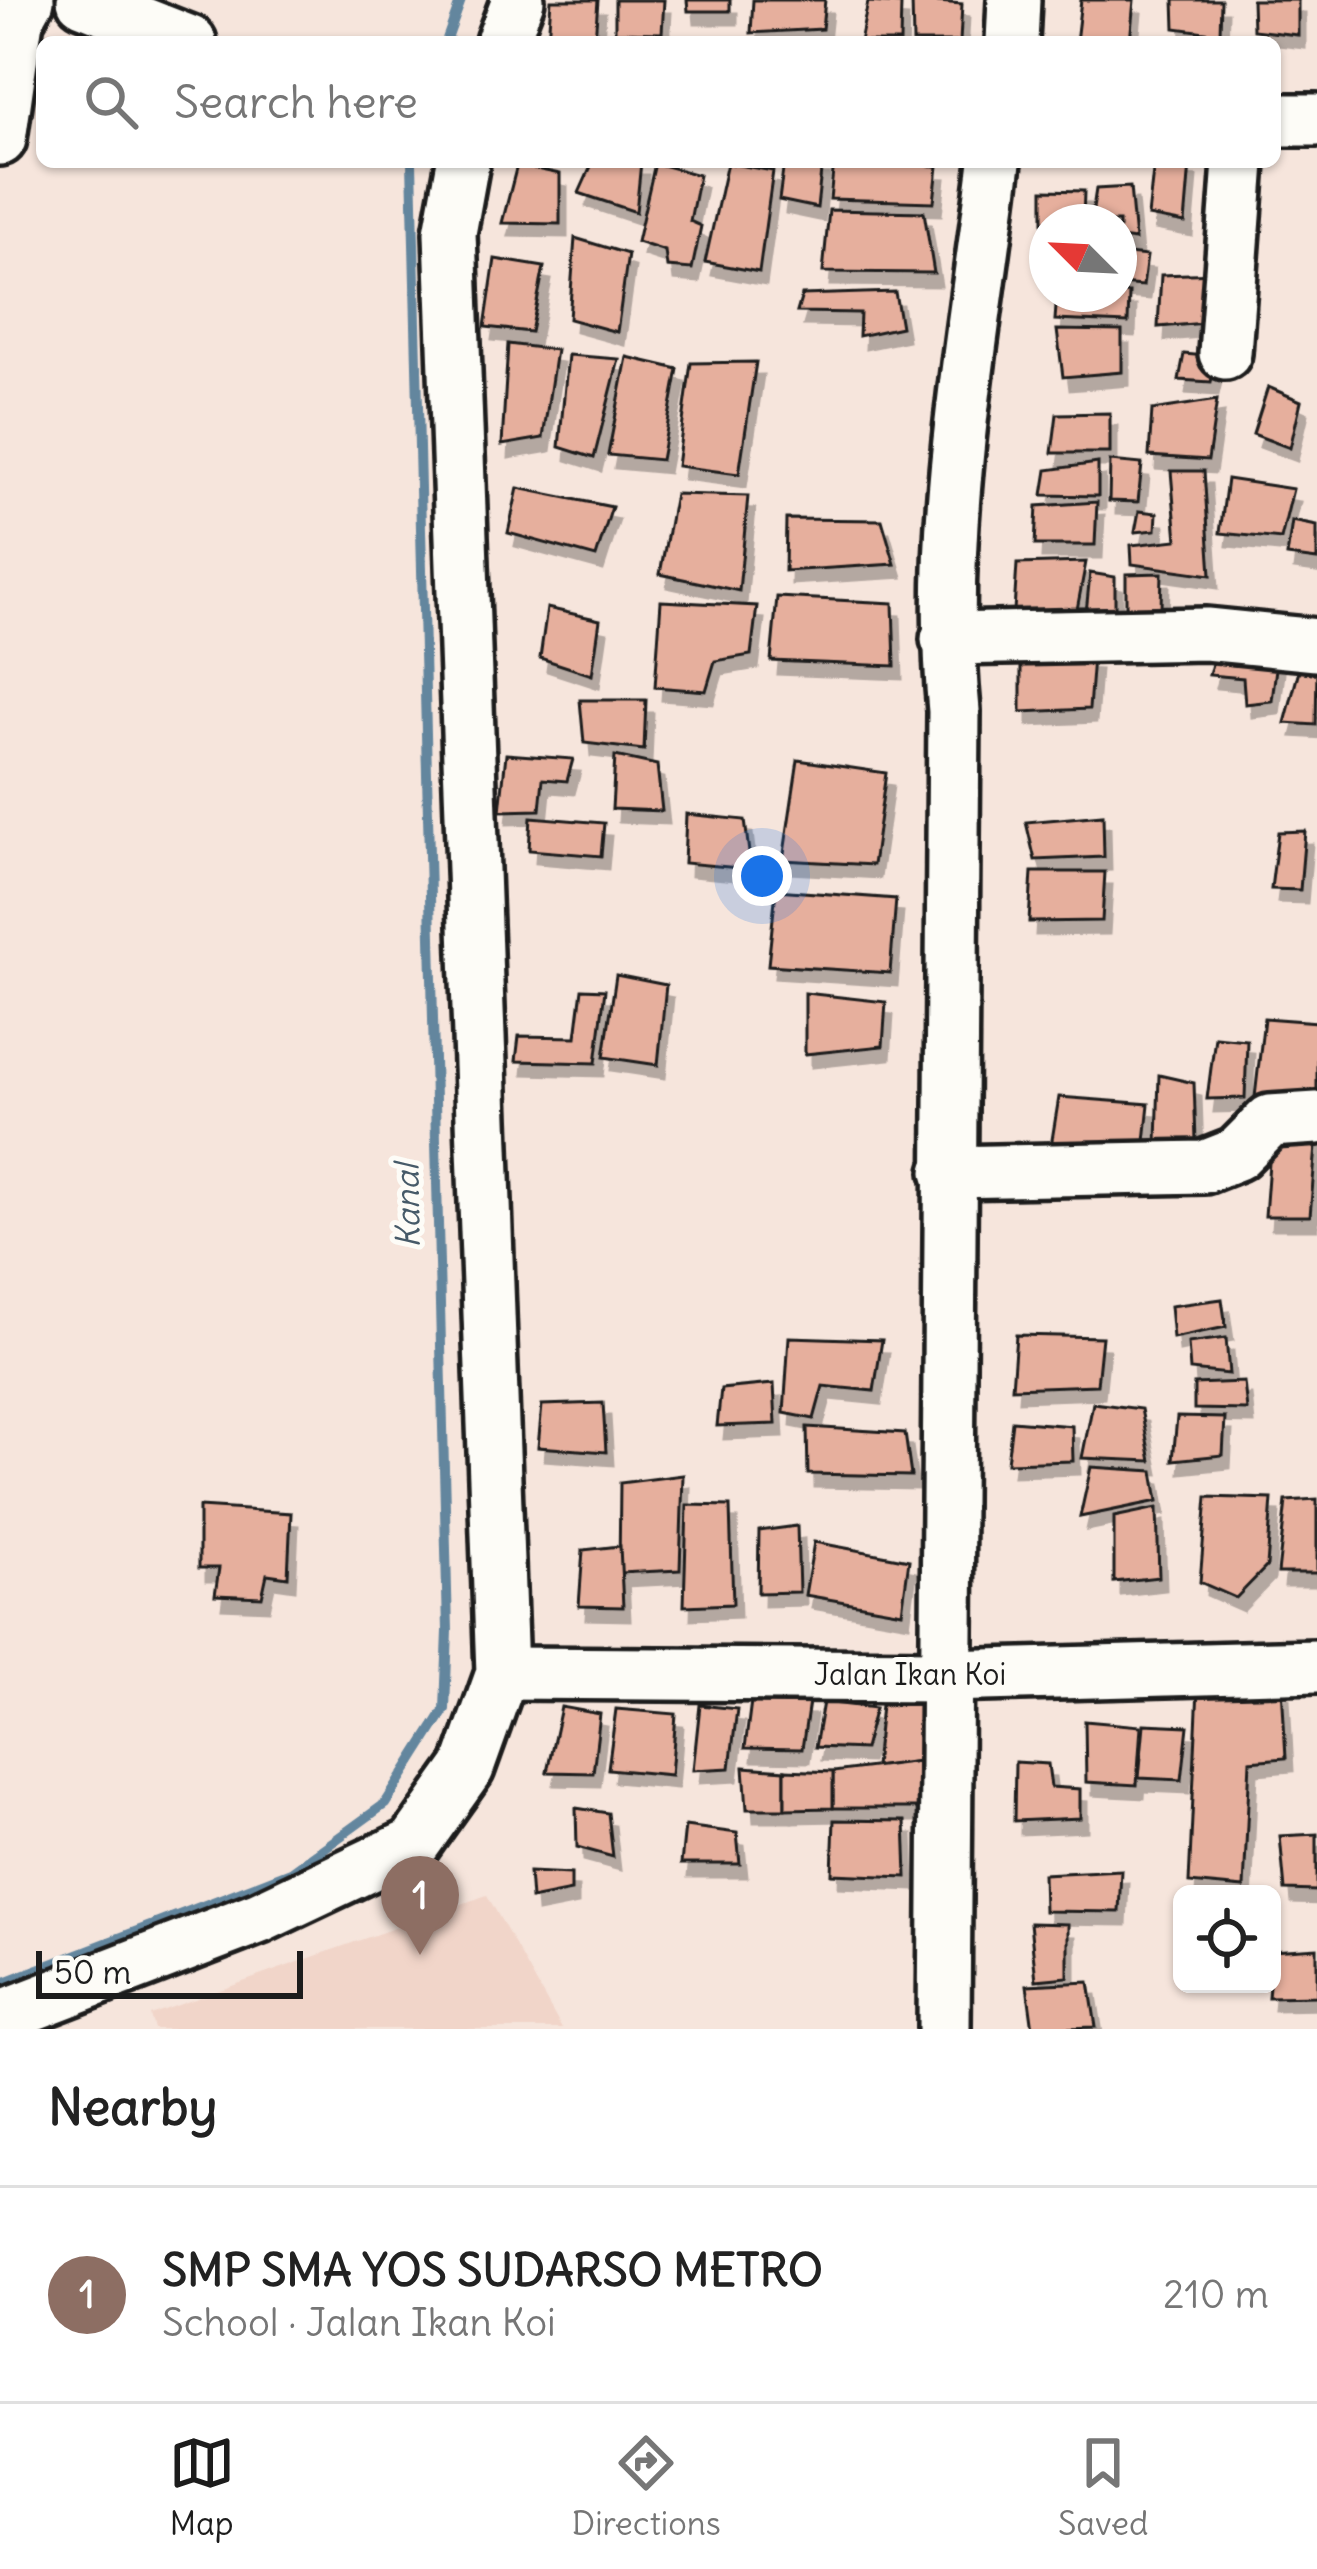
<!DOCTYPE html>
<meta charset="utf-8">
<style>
:root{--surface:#fff;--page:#f2f2f2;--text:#222;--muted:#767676;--line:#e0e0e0;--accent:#1c1c1c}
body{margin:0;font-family:Delius,sans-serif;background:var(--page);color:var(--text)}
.controls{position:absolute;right:36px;bottom:36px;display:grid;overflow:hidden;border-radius:18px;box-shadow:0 3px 9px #0004}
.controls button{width:108px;height:108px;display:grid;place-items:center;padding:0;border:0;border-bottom:3px solid var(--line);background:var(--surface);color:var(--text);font:60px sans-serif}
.compass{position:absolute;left:1029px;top:204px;width:108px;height:108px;border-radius:50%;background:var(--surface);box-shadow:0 3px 9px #0004;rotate:294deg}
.scale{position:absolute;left:36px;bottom:30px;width:267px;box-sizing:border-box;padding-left:12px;border:6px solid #1c1c1c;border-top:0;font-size:33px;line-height:42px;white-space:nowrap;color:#1c1c1c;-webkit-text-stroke:9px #fdfcf7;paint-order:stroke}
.you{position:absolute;left:762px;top:876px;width:42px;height:42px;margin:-30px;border:9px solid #fff;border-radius:50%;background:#1a73e8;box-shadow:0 0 0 18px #1a73e833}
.badge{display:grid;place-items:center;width:78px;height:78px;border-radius:50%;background:var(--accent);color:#fff;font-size:39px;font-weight:700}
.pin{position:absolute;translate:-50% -99px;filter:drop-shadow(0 3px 6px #0008)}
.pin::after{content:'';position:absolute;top:63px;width:42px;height:36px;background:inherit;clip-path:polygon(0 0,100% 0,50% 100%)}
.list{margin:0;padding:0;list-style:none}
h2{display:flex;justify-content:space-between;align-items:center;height:156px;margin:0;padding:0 48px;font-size:51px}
h2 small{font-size:39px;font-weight:400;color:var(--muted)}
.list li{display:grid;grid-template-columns:78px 1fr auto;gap:36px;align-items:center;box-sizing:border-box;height:216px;padding:0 48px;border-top:3px solid var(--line)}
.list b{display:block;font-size:45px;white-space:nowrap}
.list p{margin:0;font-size:39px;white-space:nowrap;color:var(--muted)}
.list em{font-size:39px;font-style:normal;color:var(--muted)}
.icon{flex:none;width:66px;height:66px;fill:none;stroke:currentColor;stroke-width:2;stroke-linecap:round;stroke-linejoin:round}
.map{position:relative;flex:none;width:1317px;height:2029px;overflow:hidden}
.search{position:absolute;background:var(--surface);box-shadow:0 3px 9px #0004;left:36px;right:36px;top:36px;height:132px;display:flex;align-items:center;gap:30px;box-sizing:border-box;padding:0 42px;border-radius:18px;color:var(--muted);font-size:45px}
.sheet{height:372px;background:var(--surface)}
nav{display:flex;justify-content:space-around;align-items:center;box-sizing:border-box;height:168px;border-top:3px solid var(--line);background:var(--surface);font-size:33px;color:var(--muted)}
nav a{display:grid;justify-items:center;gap:6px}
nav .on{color:var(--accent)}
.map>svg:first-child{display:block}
.built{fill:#f1d5c9}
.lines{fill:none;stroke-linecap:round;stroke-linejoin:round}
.stream{stroke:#64869e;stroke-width:10}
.building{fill:#e6af9d;stroke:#1c1c1c;stroke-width:3;filter:url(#shadow)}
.minor-casing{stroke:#1c1c1c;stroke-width:60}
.minor{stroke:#fdfcf7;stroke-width:51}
.labels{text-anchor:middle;stroke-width:10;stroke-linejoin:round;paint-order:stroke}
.street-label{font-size:30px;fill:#1c1c1c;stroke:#fdfcf7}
.water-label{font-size:33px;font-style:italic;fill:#465a68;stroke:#fdfcf7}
</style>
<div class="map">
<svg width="1317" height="2029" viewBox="0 0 1317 2029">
<defs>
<filter id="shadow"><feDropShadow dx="7" dy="13" stdDeviation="0" flood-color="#0004"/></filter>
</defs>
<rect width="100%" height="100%" fill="#f6e5dc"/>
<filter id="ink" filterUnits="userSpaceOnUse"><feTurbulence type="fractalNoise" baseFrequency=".00833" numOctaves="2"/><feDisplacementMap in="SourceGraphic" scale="24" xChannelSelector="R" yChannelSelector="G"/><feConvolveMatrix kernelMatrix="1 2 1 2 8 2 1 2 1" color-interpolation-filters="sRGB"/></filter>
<g filter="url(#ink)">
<polygon class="built" points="487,1895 562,2029 154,2029 150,2015"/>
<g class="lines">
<g class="stream">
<polyline points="446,42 461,0"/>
<polyline points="0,1984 291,1872 385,1804 445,1709 448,1631 412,162"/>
</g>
</g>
<g class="building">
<polygon points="551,0 598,0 595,40 548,40"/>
<polygon points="615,0 664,0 662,33 615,32"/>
<polygon points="687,0 730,0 730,11 688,11"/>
<polygon points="753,0 825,0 822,29 751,33"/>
<polygon points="912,0 962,4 960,42 913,42"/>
<polygon points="1081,0 1134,0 1130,42 1076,42"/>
<polygon points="1174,0 1221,0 1220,34 1175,28"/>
<polygon points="1252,0 1298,0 1298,35 1253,30"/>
<polygon points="868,2 901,4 900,42 860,42"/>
<polygon points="593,162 641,162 636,212 579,193"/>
<polygon points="784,162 822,162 817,208 779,200"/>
<polygon points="834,162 938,166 934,202 830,199"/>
<polygon points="1154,162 1190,164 1185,223 1148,216"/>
<polygon points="655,163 699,175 690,221 701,226 692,269 667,267 665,251 637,242"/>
<polygon points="727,163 773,171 759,272 705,262"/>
<polygon points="517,165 560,174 560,224 502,223"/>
<polygon points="1130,187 1135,240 1119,238 1119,222 1091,222 1096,189"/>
<polygon points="1043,190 1084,191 1083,222 1047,222 1043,239"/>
<polygon points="829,210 924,212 934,273 823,272"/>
<polygon points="575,238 628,254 617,332 569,319"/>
<polygon points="1119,253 1147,256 1143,286 1119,284"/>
<polygon points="495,259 544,267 531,332 485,327"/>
<polygon points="1217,273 1216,322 1158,327 1161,275"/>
<polygon points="895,292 901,327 859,336 860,313 797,312 802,295"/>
<polygon points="1129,293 1128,323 1055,320 1057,294"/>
<polygon points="1057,330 1122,331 1122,372 1063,377"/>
<polygon points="508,344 556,350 543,438 502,445"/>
<polygon points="1184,354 1217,357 1211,382 1179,380"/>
<polygon points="568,355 619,359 594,458 559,447"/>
<polygon points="627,357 678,369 661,460 608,455"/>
<polygon points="756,362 739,474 677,466 691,363"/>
<polygon points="1268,387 1301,401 1290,448 1253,434"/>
<polygon points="1217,400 1208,460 1149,456 1152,410"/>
<polygon points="1110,413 1110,453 1052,453 1057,414"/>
<polygon points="1110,461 1142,464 1138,502 1109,501"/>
<polygon points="1098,463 1098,496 1043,495 1047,470"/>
<polygon points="1171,471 1204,471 1211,575 1132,564 1131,545 1177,540"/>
<polygon points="1227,479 1293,489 1281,539 1220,533"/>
<polygon points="518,488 612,507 596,557 508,533"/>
<polygon points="675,494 748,496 739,591 660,574"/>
<polygon points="1097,502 1095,545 1035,545 1037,506"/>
<polygon points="1139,511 1157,513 1156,530 1135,532"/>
<polygon points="786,519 882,520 895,564 785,571"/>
<polygon points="1292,521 1317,526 1317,560 1287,556"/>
<polygon points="1086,562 1076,615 1014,611 1017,564"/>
<polygon points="1090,573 1115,577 1115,610 1086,613"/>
<polygon points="1162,573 1161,608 1126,609 1126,574"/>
<polygon points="777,597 893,603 895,666 771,661"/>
<polygon points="661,601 757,606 751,655 715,661 706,691 655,687"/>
<polygon points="547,608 600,620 592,675 540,658"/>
<polygon points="1217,645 1278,652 1272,701 1245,704 1243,678 1209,675"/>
<polygon points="1021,653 1093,657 1089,709 1021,712"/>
<polygon points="1301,662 1317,666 1316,725 1285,723"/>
<polygon points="580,700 646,700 644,750 584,743"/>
<polygon points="506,754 573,759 567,781 543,779 540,810 500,811"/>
<polygon points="615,756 657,765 662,811 612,809"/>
<polygon points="798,760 886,773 873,865 783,860"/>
<polygon points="686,814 745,820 751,869 684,863"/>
<polygon points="1103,815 1104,857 1035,860 1026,822"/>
<polygon points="531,817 604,823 601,856 529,850"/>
<polygon points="1305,831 1300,890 1271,889 1278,832"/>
<polygon points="1032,872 1105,872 1102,921 1029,922"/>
<polygon points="776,890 896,899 890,973 768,965"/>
<polygon points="616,975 666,985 658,1065 604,1057"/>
<polygon points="582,989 605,990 596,1063 516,1061 519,1036 576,1037"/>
<polygon points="805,993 886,1002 883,1046 805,1054"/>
<polygon points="1264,1018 1317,1022 1317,1103 1255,1097"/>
<polygon points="1215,1037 1247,1040 1245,1098 1207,1099"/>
<polygon points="1159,1075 1194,1083 1196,1141 1157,1143"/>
<polygon points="1059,1097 1149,1104 1144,1151 1051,1146"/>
<polygon points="1317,1135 1310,1216 1265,1216 1271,1136"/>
<polygon points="1222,1299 1226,1327 1173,1338 1170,1306"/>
<polygon points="1016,1335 1102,1337 1097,1385 1012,1388"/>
<polygon points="789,1337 882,1340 874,1391 823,1386 814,1419 784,1413"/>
<polygon points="1226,1338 1229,1374 1190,1370 1188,1343"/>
<polygon points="1244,1382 1247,1410 1194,1409 1194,1384"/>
<polygon points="774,1384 776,1424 717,1426 721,1389"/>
<polygon points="603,1403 606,1452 538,1447 542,1405"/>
<polygon points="1093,1403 1141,1409 1151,1461 1082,1458"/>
<polygon points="1177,1417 1225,1418 1223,1455 1173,1460"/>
<polygon points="1012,1421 1072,1426 1073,1461 1007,1463"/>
<polygon points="807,1427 905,1433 911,1476 808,1474"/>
<polygon points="1091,1467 1153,1471 1158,1501 1080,1517"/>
<polygon points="683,1475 680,1570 619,1573 620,1483"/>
<polygon points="1207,1497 1272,1499 1267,1566 1236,1598 1200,1582"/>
<polygon points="1317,1499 1317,1573 1278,1573 1286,1501"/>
<polygon points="687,1505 730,1506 733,1604 684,1606"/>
<polygon points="199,1507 291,1513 288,1577 267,1574 262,1597 215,1595 219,1568 199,1568"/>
<polygon points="1157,1508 1159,1577 1114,1582 1114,1517"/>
<polygon points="797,1526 799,1592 758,1593 759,1531"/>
<polygon points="814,1542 909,1560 902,1612 805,1595"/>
<polygon points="620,1546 623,1607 579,1606 583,1550"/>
<polygon points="1282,1686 1286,1758 1250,1761 1244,1888 1189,1883 1198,1688"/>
<polygon points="751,1701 809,1702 802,1749 745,1748"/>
<polygon points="823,1702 875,1708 864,1749 815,1747"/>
<polygon points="929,1704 928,1760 875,1767 881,1705"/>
<polygon points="700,1705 737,1709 730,1768 693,1770"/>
<polygon points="561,1707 600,1714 593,1773 547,1772"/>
<polygon points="616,1709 676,1714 671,1775 608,1769"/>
<polygon points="1085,1721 1141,1726 1137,1785 1086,1782"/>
<polygon points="1144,1724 1188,1726 1182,1780 1139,1778"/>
<polygon points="935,1759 932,1808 833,1808 833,1772"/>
<polygon points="1015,1762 1048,1764 1051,1787 1080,1789 1080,1818 1014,1821"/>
<polygon points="744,1767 785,1770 785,1809 747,1809"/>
<polygon points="785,1770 833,1772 833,1808 785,1809"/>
<polygon points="576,1808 608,1813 613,1857 577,1847"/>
<polygon points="834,1820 905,1821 907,1877 832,1874"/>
<polygon points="685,1826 737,1833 740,1864 681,1864"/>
<polygon points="1317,1834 1317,1891 1285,1890 1280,1836"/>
<polygon points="1121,1870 1119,1912 1044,1911 1043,1874"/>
<polygon points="529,1872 571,1874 571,1891 531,1899"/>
<polygon points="1030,1923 1068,1924 1068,1977 1036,1980"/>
<polygon points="1317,1948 1317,1996 1268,1997 1272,1951"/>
<polygon points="1089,1982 1096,2027 1033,2029 1027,1985"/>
</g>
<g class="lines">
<g class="minor-casing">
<g id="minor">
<polyline points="83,0 190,42"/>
<polyline points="502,42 518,0"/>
<polyline points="1012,42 1014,0"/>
<polyline points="1275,120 1317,120"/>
<polyline points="0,139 17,20 28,0"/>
<polyline points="1225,353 1239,162"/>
<polyline points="947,639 1206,634 1317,645"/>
<polyline points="948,1172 1204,1167 1237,1154 1270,1121 1317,1118"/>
<polyline points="502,1673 946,1676 1317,1666"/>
<polyline points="0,2017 260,1917 414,1844 468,1768 502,1673 450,233 463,162"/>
<path d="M944 2029 954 711C936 528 973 343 995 162"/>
</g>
</g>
<use href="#minor" class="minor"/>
</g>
</g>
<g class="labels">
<g class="street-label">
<text x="910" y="1685">Jalan Ikan Koi</text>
</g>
<g class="water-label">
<text transform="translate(407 1206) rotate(-91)" y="12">Kanal</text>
</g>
</g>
</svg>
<div class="controls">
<button><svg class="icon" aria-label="locate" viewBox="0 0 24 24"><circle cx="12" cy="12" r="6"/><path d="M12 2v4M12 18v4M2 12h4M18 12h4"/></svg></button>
</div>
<svg class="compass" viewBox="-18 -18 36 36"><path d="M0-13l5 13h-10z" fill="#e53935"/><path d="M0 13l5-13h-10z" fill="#767676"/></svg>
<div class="scale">50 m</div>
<div class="you"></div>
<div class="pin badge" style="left:420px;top:1955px;background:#8d6e63">1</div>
<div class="search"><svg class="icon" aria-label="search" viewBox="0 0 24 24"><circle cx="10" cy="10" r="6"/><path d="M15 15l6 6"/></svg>Search here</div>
</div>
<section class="sheet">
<h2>Nearby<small></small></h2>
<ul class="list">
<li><span class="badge" style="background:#8d6e63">1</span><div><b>SMP SMA YOS SUDARSO METRO</b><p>School · Jalan Ikan Koi</p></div><em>210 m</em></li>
</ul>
</section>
<nav>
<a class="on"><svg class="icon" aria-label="map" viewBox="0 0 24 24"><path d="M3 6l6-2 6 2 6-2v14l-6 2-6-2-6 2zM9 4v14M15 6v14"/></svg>Map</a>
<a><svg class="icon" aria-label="directions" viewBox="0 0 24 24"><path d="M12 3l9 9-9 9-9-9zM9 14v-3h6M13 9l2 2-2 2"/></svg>Directions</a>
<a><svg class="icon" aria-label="saved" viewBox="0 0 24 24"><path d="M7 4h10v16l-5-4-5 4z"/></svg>Saved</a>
</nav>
